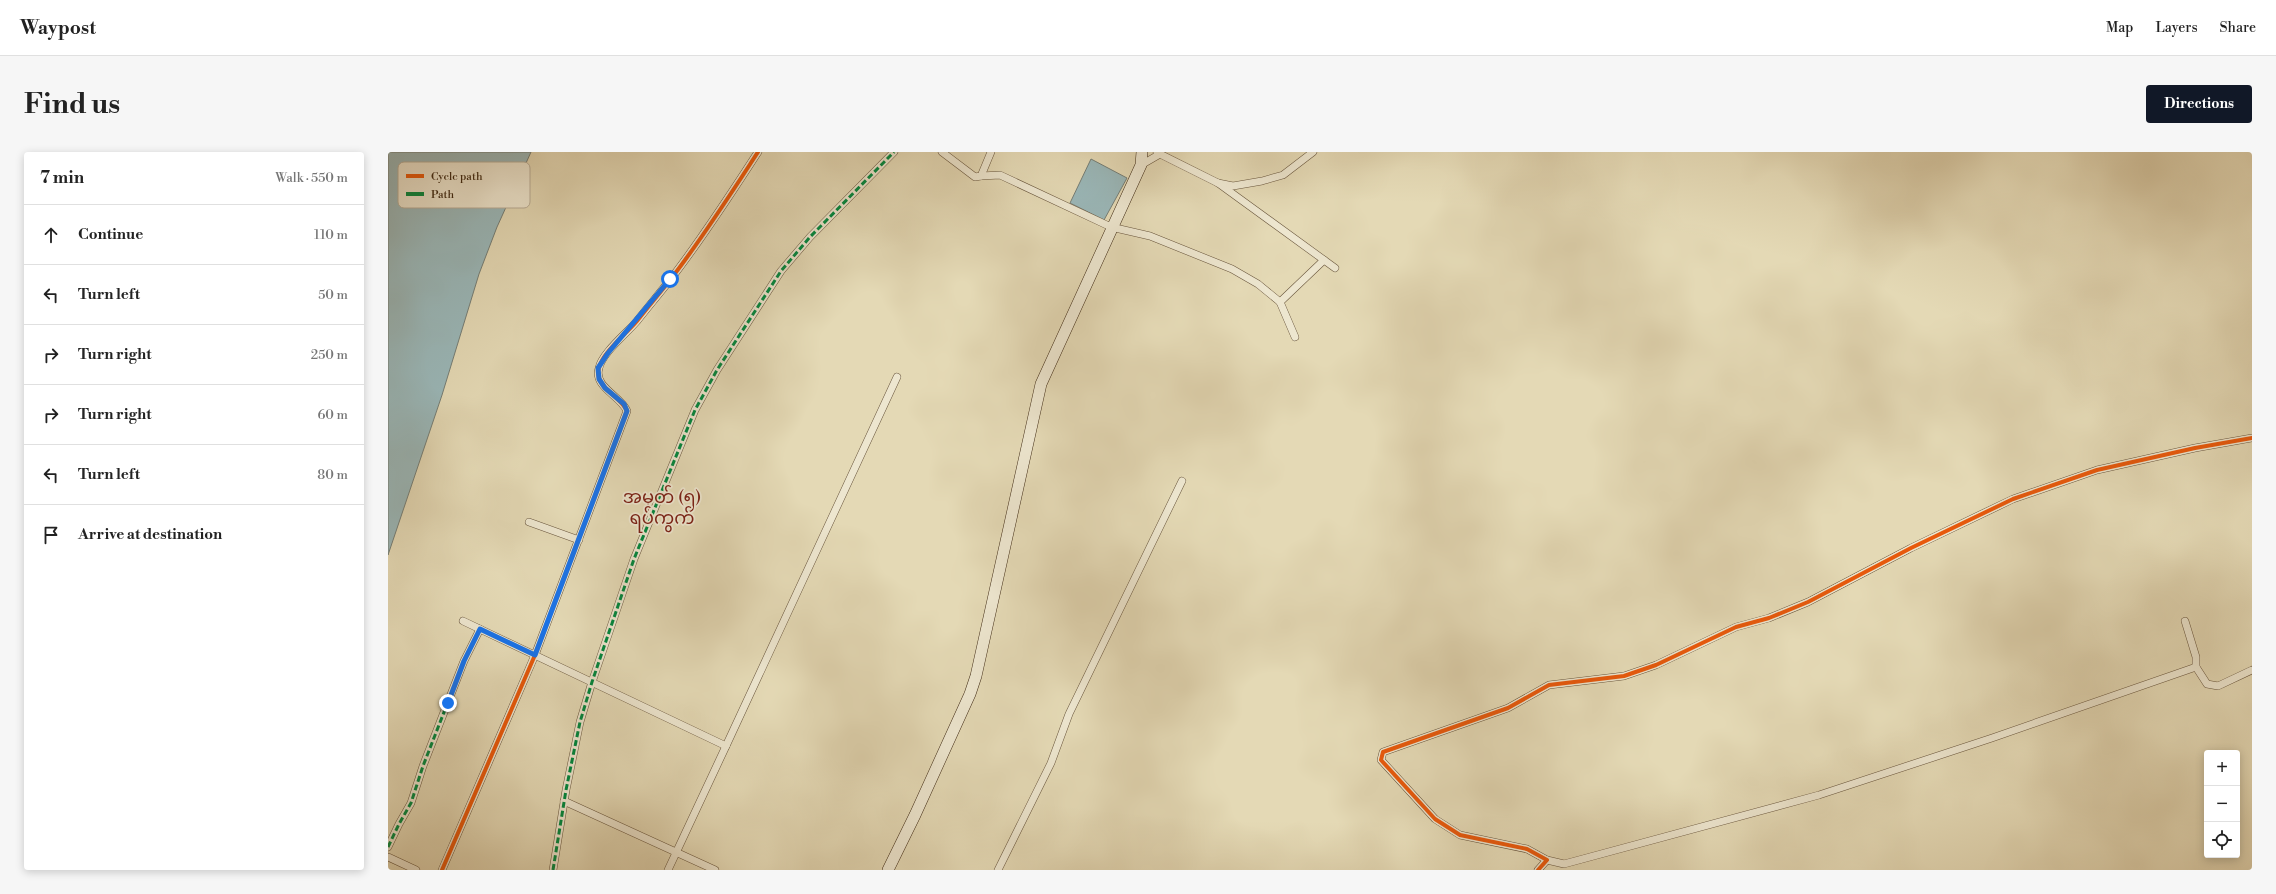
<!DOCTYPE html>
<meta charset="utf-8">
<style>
:root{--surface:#fff;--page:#f6f6f6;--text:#222;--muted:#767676;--line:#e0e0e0;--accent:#111827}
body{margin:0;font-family:"Libre Bodoni","Noto Sans Myanmar",serif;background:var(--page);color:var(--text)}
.controls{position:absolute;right:12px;bottom:12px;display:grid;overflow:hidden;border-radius:4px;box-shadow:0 2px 10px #0003}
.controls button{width:36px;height:36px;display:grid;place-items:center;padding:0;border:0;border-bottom:1px solid var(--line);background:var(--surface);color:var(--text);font:20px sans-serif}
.stop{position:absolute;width:12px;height:12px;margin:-9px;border:3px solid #1a73e8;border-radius:50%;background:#fff}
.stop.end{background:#1a73e8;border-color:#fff;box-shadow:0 1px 4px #0008}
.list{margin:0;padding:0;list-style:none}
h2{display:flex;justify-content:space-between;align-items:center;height:52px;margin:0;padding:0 16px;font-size:17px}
h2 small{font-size:13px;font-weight:400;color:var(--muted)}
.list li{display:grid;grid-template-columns:26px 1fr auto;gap:12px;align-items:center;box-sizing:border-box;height:60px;padding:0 16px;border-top:1px solid var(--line)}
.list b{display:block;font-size:15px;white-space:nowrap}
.list em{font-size:13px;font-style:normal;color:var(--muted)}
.icon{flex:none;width:22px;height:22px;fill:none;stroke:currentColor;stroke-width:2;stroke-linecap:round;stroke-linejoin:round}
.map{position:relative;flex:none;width:1864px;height:718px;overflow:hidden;border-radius:4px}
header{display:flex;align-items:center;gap:24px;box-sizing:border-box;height:56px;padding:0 20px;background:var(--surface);border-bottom:1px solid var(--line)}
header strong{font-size:19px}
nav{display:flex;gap:22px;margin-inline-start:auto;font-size:14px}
.intro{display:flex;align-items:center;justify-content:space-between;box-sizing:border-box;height:96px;padding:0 24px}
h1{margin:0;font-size:28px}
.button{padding:10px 18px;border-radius:4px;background:var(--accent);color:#fff;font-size:14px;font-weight:700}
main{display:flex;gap:24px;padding:0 24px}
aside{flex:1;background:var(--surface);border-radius:4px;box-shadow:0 2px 10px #0003}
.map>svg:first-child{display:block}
.water{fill:#9ab7b8;stroke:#757e76}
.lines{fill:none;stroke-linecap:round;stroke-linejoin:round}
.street-casing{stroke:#68553c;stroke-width:8}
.secondary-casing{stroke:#3e2913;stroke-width:12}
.street{stroke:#ede6cf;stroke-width:7}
.secondary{stroke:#ede6cf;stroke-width:11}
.quiet{stroke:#00873e;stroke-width:3;stroke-dasharray:6 3;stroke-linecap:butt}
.cycleway-casing{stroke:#ede6cf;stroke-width:6}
.cycleway{stroke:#e8590c;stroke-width:4}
.route{stroke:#1a73e8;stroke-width:5}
.labels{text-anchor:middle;stroke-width:3.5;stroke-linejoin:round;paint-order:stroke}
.quarter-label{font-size:18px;fill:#7a1f14;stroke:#ede6cf}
.key{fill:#ede6cf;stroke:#b8ad97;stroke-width:1}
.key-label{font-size:11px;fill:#3e2913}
</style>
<header>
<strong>Waypost</strong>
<nav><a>Map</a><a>Layers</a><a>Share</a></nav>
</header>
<div class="intro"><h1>Find us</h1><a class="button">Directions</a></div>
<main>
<aside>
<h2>7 min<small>Walk · 550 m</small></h2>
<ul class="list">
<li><svg class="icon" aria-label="ahead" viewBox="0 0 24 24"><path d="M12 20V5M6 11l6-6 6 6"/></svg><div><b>Continue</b></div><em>110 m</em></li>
<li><svg class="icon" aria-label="left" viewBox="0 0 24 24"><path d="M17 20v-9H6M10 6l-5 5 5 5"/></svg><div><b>Turn left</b></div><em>50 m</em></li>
<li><svg class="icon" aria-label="right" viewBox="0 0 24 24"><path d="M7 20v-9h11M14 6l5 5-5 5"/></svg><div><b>Turn right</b></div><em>250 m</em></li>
<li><svg class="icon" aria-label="right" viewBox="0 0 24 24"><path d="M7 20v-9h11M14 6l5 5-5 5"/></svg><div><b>Turn right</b></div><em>60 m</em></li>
<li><svg class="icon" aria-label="left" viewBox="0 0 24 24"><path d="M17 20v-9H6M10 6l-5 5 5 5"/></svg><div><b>Turn left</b></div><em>80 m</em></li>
<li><svg class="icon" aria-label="arrive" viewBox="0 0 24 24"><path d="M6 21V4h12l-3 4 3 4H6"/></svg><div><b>Arrive at destination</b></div></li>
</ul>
</aside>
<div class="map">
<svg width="1864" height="718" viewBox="0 0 1864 718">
<rect width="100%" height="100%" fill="#e4d9b5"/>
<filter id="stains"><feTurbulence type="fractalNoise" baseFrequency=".005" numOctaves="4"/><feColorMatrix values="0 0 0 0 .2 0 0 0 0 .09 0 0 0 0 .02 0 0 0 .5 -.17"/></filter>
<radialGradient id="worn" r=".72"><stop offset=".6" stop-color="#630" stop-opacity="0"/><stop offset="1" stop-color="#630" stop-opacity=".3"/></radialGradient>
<g class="water">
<polygon points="0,0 143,0 109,75 91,122 54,243 0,403"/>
<polygon points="703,7 739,26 716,68 682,51"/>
</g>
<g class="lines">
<g class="street-casing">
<g id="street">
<polyline points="554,0 587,25 593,24 603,0"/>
<polyline points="772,2 830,31 845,34 874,29 895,23 925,0"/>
<polyline points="753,13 772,2 769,0"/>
<polyline points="593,24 612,23 723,75 762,84 844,117 870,132 892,150 907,185"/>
<polyline points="830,31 936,108 892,150"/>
<polyline points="936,108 947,116"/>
<polyline points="141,370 191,388"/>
<polyline points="75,469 338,594 509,225"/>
<polyline points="1797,469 1808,505 1808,515 1819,532 1830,534 1864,518"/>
<polyline points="176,649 327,718"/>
<polyline points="0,695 11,672 23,651 35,614 76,509 92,477"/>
<polyline points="0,705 28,718"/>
<polyline points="1159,708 1176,712 1431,643 1604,586 1808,515"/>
<path d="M54 718 147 503 239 259C233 244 205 235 211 216 214 201 239 181 249 169 260 155 271 142 282 128 314 87 342 43 370 0"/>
<polyline points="165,718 178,638 192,570 204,530 246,407 307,258 329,218 393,119 422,85 506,0"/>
<polyline points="280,718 338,594"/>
<polyline points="610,718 663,611 681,562 794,329"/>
<polyline points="1150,718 1159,708 1139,697 1072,683 1047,667 993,608 995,600 1120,556 1161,533 1236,524 1268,513 1348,475 1381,466 1420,450 1523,396 1625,347 1709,318 1807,296 1864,286"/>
</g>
</g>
<g class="secondary-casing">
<polyline id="secondary" points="500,718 527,663 582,542 588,524 653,232 753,13 754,0"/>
</g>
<use href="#street" class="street"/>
<use href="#secondary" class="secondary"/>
<g class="quiet">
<polyline points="0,695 11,672 23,651 35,614 76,509 92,477"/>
<polyline points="165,718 178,638 192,570 204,530 246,407 307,258 329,218 393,119 422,85 506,0"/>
</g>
<g class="cycleway-casing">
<g id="cycleway">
<path d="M54 718 147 503 239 259C233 244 205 235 211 216 214 201 239 181 249 169 260 155 271 142 282 128 314 87 342 43 370 0"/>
<polyline points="1150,718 1159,708 1139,697 1072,683 1047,667 993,608 995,600 1120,556 1161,533 1236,524 1268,513 1348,475 1381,466 1420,450 1523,396 1625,347 1709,318 1807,296 1864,286"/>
</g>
</g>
<use href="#cycleway" class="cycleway"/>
</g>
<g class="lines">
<polyline class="route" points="60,551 76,509 92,477 147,503 239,259 236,252 217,236 211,227 210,216 220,201 282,127"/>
</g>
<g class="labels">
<g class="quarter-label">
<text x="274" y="351">အမှတ် (၅)<tspan x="274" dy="21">ရပ်ကွက်</tspan></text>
</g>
</g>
<rect x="10" y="10" width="132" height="46" rx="6" class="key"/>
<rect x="18" y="22" width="18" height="4" fill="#e8590c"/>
<rect x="18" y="40" width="18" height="4" fill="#00873e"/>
<g class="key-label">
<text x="43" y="28">Cycle path</text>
<text x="43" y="46">Path</text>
</g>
<rect width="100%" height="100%" filter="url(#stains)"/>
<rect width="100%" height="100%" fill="url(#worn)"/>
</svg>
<div class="controls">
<button>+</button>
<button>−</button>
<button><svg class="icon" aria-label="locate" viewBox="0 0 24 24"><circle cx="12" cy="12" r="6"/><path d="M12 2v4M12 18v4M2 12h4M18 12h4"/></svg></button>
</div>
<div class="stop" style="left:282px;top:127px"></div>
<div class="stop end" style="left:60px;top:551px"></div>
</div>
</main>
